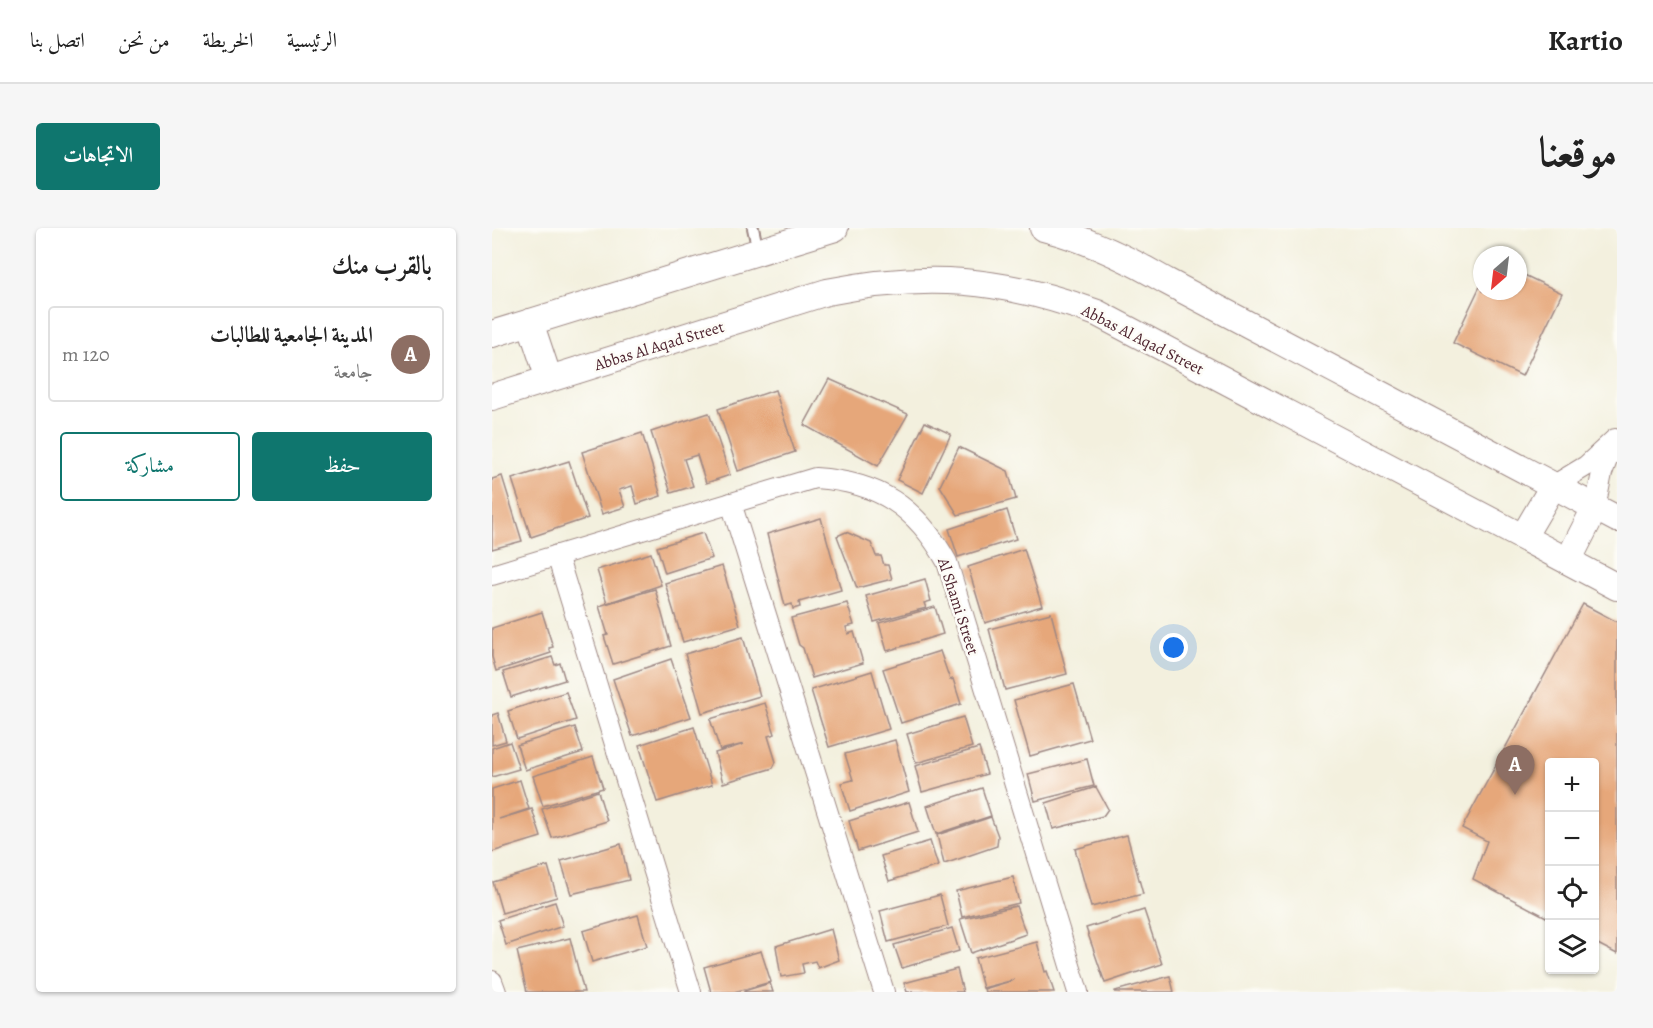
<!DOCTYPE html>
<html lang="ar">
<meta charset="utf-8">
<style>
:root{--surface:#fff;--page:#f6f6f6;--text:#222;--muted:#767676;--line:#e0e0e0;--accent:#0f766e}
body{margin:0;font-family:Alegreya,Amiri,serif;background:var(--page);color:var(--text);direction:rtl}
.controls{position:absolute;right:18px;bottom:18px;display:grid;overflow:hidden;border-radius:6px;box-shadow:0 2px 4px #0004}
.controls button{width:54px;height:54px;display:grid;place-items:center;padding:0;border:0;border-bottom:2px solid var(--line);background:var(--surface);color:var(--text);font:30px sans-serif}
.compass{position:absolute;left:981px;top:18px;width:54px;height:54px;border-radius:50%;background:var(--surface);box-shadow:0 2px 4px #0004;rotate:208deg}
.you{position:absolute;left:682px;top:420px;width:21px;height:21px;margin:-15px;border:4px solid #fff;border-radius:50%;background:#1a73e8;box-shadow:0 0 0 9px #1a73e833}
.badge{display:grid;place-items:center;width:39px;height:39px;border-radius:50%;background:var(--accent);color:#fff;font-size:20px;font-weight:700}
.pin{position:absolute;translate:-50% -50px;filter:drop-shadow(0 2px 3px #0008)}
.pin::after{content:'';position:absolute;top:32px;width:21px;height:18px;background:inherit;clip-path:polygon(0 0,100% 0,50% 100%)}
.list{margin:0;padding:0;list-style:none}
h2{display:flex;justify-content:space-between;align-items:center;height:78px;margin:0;padding:0 24px;font-size:26px}
h2 small{font-size:20px;font-weight:400;color:var(--muted)}
.list li{display:grid;grid-template-columns:39px 1fr auto;gap:18px;align-items:center;box-sizing:border-box;height:96px;margin:0 12px 12px;padding:0 12px;border:2px solid var(--line);border-radius:6px}
.list b{display:block;font-size:22px;white-space:nowrap}
.list p{margin:0;font-size:20px;white-space:nowrap;color:var(--muted)}
.list em{font-size:20px;font-style:normal;color:var(--muted)}
.actions{display:flex;gap:12px;padding:18px 24px}
.actions a{flex:1;padding:14px 0;border:2px solid var(--accent);border-radius:6px;text-align:center;font-size:21px;color:var(--accent)}
.actions .main{background:var(--accent);color:#fff}
.icon{flex:none;width:33px;height:33px;fill:none;stroke:currentColor;stroke-width:2;stroke-linecap:round;stroke-linejoin:round}
.map{position:relative;flex:none;width:1125px;height:764px;overflow:hidden;direction:ltr;border-radius:6px}
header{display:flex;align-items:center;gap:36px;box-sizing:border-box;height:84px;padding:0 30px;background:var(--surface);border-bottom:2px solid var(--line)}
header strong{font-size:28px}
nav{display:flex;gap:33px;margin-inline-start:auto;font-size:21px}
.intro{display:flex;align-items:center;justify-content:space-between;box-sizing:border-box;height:144px;padding:0 36px}
h1{margin:0;font-size:42px}
.button{padding:15px 27px;border-radius:6px;background:var(--accent);color:#fff;font-size:21px;font-weight:700}
main{display:flex;gap:36px;padding:0 36px}
aside{flex:1;background:var(--surface);border-radius:6px;box-shadow:0 2px 4px #0004}
.map>svg:first-child{display:block}
.building{fill:#e6a77a}
.lines{fill:none;stroke-linecap:round;stroke-linejoin:round}
.service-casing{stroke:#9e8884;stroke-width:14}
.minor-casing{stroke:#9e8884;stroke-width:22}
.tertiary-casing{stroke:#9e8884;stroke-width:28}
.service{stroke:#fff;stroke-width:10}
.minor{stroke:#fff;stroke-width:20}
.tertiary{stroke:#fff;stroke-width:26}
.labels{text-anchor:middle;stroke-width:5;stroke-linejoin:round;paint-order:stroke}
.street-label{font-size:16px;fill:#4a1f2b;stroke:#fdfcf7}
</style>
<header>
<strong>Kartio</strong>
<nav><a>الرئيسية</a><a>الخريطة</a><a>من نحن</a><a>اتصل بنا</a></nav>
</header>
<div class="intro"><h1>موقعنا</h1><a class="button">الاتجاهات</a></div>
<main>
<div class="map">
<svg width="1125" height="764" viewBox="0 0 1125 764">
<rect width="100%" height="100%" fill="#fdfcf7"/>
<filter id="ink" filterUnits="userSpaceOnUse"><feTurbulence type="fractalNoise" baseFrequency=".0167" numOctaves="2"/><feDisplacementMap in="SourceGraphic" scale="12" xChannelSelector="R" yChannelSelector="G"/><feConvolveMatrix kernelMatrix="1 2 1 2 8 2 1 2 1" color-interpolation-filters="sRGB"/></filter>
<filter id="wash" filterUnits="userSpaceOnUse"><feTurbulence type="fractalNoise" baseFrequency=".008" numOctaves="4" result="noise"/><feDisplacementMap in="SourceGraphic" scale="24" xChannelSelector="R" yChannelSelector="G"/><feGaussianBlur stdDeviation="1.35" result="paint"/><feColorMatrix in="noise" values="0 0 0 0 0 0 0 0 0 0 0 0 0 0 0 0 0 1.4 0 .05"/><feComposite in="paint" operator="in"/></filter>
<g filter="url(#wash)">
<rect width="100%" height="100%" fill="#f3f0de"/>
<g id="blocks">
<g class="building">
<polygon points="1026,44 1070,65 1030,148 961,115 990,54 990,63 1026,63"/>
<polygon points="337,151 416,186 386,238 312,197"/>
<polygon points="283,162 303,224 246,243 226,181"/>
<polygon points="217,185 238,247 214,255 205,227 192,231 201,258 179,265 159,204"/>
<polygon points="433,194 459,206 431,265 405,252"/>
<polygon points="150,205 169,268 145,276 140,258 127,262 133,279 110,286 90,224"/>
<polygon points="467,219 516,243 524,271 466,287 448,258"/>
<polygon points="77,233 96,290 39,309 20,251"/>
<polygon points="10,248 30,313 0,321 0,251"/>
<polygon points="515,282 524,311 466,329 457,301"/>
<polygon points="329,290 349,362 307,374 308,379 301,381 300,376 293,378 275,306"/>
<polygon points="354,304 379,315 384,328 389,328 392,337 396,337 400,351 365,360 345,308"/>
<polygon points="211,305 220,330 173,345 165,319"/>
<polygon points="532,321 550,378 493,395 476,339"/>
<polygon points="159,325 169,357 115,375 105,342"/>
<polygon points="230,338 248,397 191,414 173,355"/>
<polygon points="433,351 439,373 432,375 434,380 382,394 374,368"/>
<polygon points="163,361 179,418 121,436 112,408 116,407 107,378"/>
<polygon points="355,375 362,397 354,399 356,406 362,404 371,435 320,450 311,420 307,417 299,390"/>
<polygon points="1091,376 1125,394 1125,726 1102,714 1102,534 1058,534 1058,691 981,651 995,613 970,600"/>
<polygon points="443,379 451,406 395,423 387,395"/>
<polygon points="50,384 61,419 57,420 59,425 4,443 0,429 0,400"/>
<polygon points="559,385 575,446 513,462 497,401"/>
<polygon points="251,409 268,468 210,485 193,426"/>
<polygon points="448,423 458,452 461,451 469,476 409,495 391,441"/>
<polygon points="60,429 63,437 68,435 73,452 19,469 11,444"/>
<polygon points="179,431 199,489 140,508 121,451"/>
<polygon points="380,443 397,501 337,519 319,462"/>
<polygon points="582,456 598,511 538,528 522,472"/>
<polygon points="74,464 84,492 25,511 16,483"/>
<polygon points="273,475 283,506 276,508 284,534 281,540 231,555 223,525 252,516 228,522 218,491"/>
<polygon points="6,485 14,513 0,517 0,487"/>
<polygon points="471,489 480,519 424,535 415,506"/>
<polygon points="83,499 91,524 33,542 25,517"/>
<polygon points="202,499 220,557 165,574 147,517"/>
<polygon points="403,512 417,564 358,583 349,555 361,552 353,526"/>
<polygon points="18,514 27,541 0,549 0,520"/>
<polygon points="487,520 495,546 430,564 423,538"/>
<polygon points="101,529 111,560 51,578 41,548"/>
<polygon points="595,531 602,558 543,573 536,546"/>
<polygon points="28,552 37,581 7,591 40,581 49,609 0,624 0,561"/>
<polygon points="604,559 616,581 611,588 561,601 554,575"/>
<polygon points="490,560 499,588 444,606 435,578"/>
<polygon points="106,563 115,593 60,610 50,581"/>
<polygon points="417,574 426,604 366,623 357,593"/>
<polygon points="499,589 506,608 505,618 452,636 445,607"/>
<polygon points="635,607 651,666 599,679 583,621"/>
<polygon points="438,613 446,638 397,653 389,628"/>
<polygon points="129,616 137,652 79,666 69,633"/>
<polygon points="56,638 65,669 10,685 1,654"/>
<polygon points="521,649 527,675 470,689 464,663"/>
<polygon points="448,667 456,698 396,714 388,683"/>
<polygon points="63,674 71,698 14,717 6,692"/>
<polygon points="524,678 534,706 479,725 468,691"/>
<polygon points="652,682 670,736 613,755 594,700"/>
<polygon points="146,687 155,718 100,734 91,703"/>
<polygon points="460,700 467,723 410,740 402,717"/>
<polygon points="339,701 347,732 326,740 323,733 310,736 312,745 289,749 284,718"/>
<polygon points="78,710 92,764 35,764 25,723"/>
<polygon points="545,714 553,744 555,743 562,764 493,764 492,761 522,752 491,760 483,730"/>
<polygon points="269,723 279,754 242,764 219,764 212,739"/>
<polygon points="465,741 471,764 415,764 412,755"/>
<polygon points="678,748 682,764 623,764 623,763"/>
<polygon points="278,755 281,764 252,764 252,763"/>
</g>
</g>
</g>
<g filter="url(#ink)">
<use href="#blocks" fill-opacity="0" stroke="#9e8884" stroke-width="1.5"/>
<g class="lines">
<g class="service-casing">
<polyline id="service" points="261,0 266,23"/>
</g>
<g class="minor-casing">
<g id="minor">
<polyline points="1061,258 1094,238 1123,211"/>
<polyline points="239,275 392,764"/>
<polyline points="1103,280 1110,245 1121,216"/>
<polyline points="65,327 199,764"/>
<path d="M0 347 323 250C386 254 424 278 455 334L586 764"/>
<polyline points="0,753 4,764"/>
</g>
</g>
<g class="tertiary-casing">
<g id="tertiary">
<path d="M551 0C595 11 635 30 674 53L1125 291"/>
<polyline points="38,94 57,151"/>
<polyline points="0,106 343,0"/>
<path d="M0 169 335 64C434 44 510 50 605 85L1125 359"/>
<polyline points="1031,309 1061,258"/>
<polyline points="1076,333 1103,280"/>
</g>
</g>
<use href="#service" class="service"/>
<use href="#minor" class="minor"/>
<use href="#tertiary" class="tertiary"/>
</g>
</g>
<g class="labels">
<g class="street-label">
<text transform="translate(651 111) rotate(27)" y="6">Abbas Al Aqad Street</text>
<text transform="translate(167 117) rotate(-17)" y="6">Abbas Al Aqad Street</text>
<text transform="translate(467 378) rotate(72)" y="6">Al Shami Street</text>
</g>
</g>
</svg>
<div class="controls">
<button>+</button>
<button>−</button>
<button><svg class="icon" aria-label="locate" viewBox="0 0 24 24"><circle cx="12" cy="12" r="6"/><path d="M12 2v4M12 18v4M2 12h4M18 12h4"/></svg></button>
<button><svg class="icon" aria-label="layers" viewBox="0 0 24 24"><path d="M12 4l9 5-9 5-9-5zM3 14l9 5 9-5"/></svg></button>
</div>
<svg class="compass" viewBox="-18 -18 36 36"><path d="M0-13l5 13h-10z" fill="#e53935"/><path d="M0 13l5-13h-10z" fill="#767676"/></svg>
<div class="you"></div>
<div class="pin badge" style="left:1023px;top:567px;background:#8d6e63">A</div>
</div>
<aside>
<h2>بالقرب منك<small></small></h2>
<ul class="list">
<li><span class="badge" style="background:#8d6e63">A</span><div><b>المدينة الجامعية للطالبات</b><p>جامعة</p></div><em>120 m</em></li>
</ul>
<div class="actions"><a class="main">حفظ</a><a>مشاركة</a></div>
</aside>
</main>
